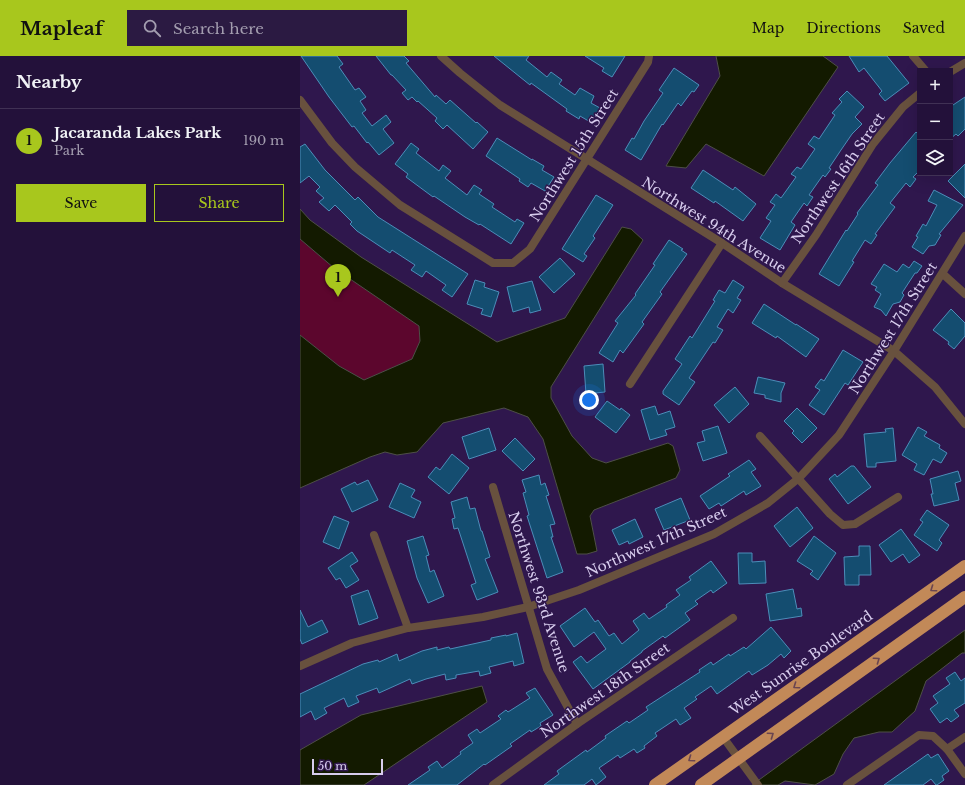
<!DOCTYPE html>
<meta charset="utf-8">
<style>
:root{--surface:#23113a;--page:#2b1a42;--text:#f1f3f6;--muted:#a39daf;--line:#403154;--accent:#a8c71d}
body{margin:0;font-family:"Libre Baskerville",serif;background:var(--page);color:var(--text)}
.controls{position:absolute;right:12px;top:12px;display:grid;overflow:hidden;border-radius:0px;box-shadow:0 4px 16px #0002}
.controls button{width:36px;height:36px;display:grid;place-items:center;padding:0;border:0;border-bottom:1px solid var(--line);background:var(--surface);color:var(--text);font:20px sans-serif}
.scale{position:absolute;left:12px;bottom:10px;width:71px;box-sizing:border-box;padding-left:4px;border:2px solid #d7cced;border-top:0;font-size:11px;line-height:14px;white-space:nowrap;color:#d7cced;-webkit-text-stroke:3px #2f174d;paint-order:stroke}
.you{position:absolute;left:289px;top:344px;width:14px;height:14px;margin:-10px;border:3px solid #fff;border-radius:50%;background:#1a73e8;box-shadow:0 0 0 6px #1a73e833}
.badge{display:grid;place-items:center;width:26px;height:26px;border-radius:50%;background:var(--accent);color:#111;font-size:13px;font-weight:700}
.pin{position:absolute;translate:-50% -33px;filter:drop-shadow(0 1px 2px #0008)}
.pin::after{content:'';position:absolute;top:21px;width:14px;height:12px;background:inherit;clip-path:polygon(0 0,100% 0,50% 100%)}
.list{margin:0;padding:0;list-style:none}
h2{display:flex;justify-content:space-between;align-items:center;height:52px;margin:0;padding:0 16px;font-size:17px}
h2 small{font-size:13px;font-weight:400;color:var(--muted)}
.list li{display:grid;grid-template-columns:26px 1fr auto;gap:12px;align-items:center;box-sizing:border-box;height:64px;padding:0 16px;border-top:1px solid var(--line)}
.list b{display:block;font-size:15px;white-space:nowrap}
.list p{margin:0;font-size:13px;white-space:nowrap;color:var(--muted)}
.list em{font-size:13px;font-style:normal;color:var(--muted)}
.actions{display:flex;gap:8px;padding:12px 16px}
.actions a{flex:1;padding:9px 0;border:1px solid var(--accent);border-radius:0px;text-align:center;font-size:14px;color:var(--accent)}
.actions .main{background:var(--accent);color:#111}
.icon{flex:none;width:22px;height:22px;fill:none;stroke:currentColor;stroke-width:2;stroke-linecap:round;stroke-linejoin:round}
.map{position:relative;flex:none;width:665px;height:729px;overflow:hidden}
header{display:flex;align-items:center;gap:24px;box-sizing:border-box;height:56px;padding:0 20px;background:var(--accent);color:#111}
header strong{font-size:19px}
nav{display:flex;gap:22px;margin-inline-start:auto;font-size:14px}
.search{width:280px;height:36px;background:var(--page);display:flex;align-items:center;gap:10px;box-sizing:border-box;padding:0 14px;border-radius:0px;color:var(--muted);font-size:15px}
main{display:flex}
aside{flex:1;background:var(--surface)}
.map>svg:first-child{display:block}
.green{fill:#5c062d}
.water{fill:#131a00;stroke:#4e4f47}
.building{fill:#144d70;stroke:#4c8db9}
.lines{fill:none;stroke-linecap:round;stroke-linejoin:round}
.street{stroke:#68513e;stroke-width:8}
.highway{stroke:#c28958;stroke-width:12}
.oneway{stroke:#6a4551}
.labels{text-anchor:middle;stroke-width:3;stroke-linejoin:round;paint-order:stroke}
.street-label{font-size:14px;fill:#d7cced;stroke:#2f174d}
</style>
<header>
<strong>Mapleaf</strong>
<div class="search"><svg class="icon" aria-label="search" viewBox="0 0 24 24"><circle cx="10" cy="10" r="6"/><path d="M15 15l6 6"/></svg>Search here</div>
<nav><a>Map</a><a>Directions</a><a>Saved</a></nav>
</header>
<main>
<aside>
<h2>Nearby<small></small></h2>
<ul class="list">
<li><span class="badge">1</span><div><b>Jacaranda Lakes Park</b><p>Park</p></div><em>190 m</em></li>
</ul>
<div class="actions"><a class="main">Save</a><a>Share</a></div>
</aside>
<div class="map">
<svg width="665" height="729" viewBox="0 0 665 729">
<rect width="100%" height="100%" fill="#2f174d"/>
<polygon class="green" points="0,183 34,212 120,270 120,285 112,303 64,324 39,310 0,279"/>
<g class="water">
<polygon points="416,0 523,0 538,11 464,120 406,88 386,112 366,110 420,20"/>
<polygon points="0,153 10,164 61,201 197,286 265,262 322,171 331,173 343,184 251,331 251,342 272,380 292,402 306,407 368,387 373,390 380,414 376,422 294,454 290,460 297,495 287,498 277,498 243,383 228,361 204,352 143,367 117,396 97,399 85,396 70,401 0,432 0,279 39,310 64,324 112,303 120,285 119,270 34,212 0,183"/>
<polygon points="665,574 665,597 662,597 626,625 615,655 592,676 579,676 554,682 543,698 534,718 515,729 485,725 478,729 452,729"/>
<polygon points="182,630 187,646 64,729 0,729 0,694 61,659"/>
</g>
<g class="building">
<polygon points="1,0 37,0 43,8 39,11 55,34 59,32 66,41 60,45 66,54 62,57 72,70 86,59 91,66 83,73 94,87 79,99 68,86 67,87 54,70 52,71 29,41"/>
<polygon points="76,0 104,0 109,5 106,7 135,41 136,39 146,48 150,44 176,67 177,66 188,76 173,93 147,69 143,73 135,65 137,62 118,45 117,46 112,41 108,44 102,37 106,34 92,19 91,19"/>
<polygon points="194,0 229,0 226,4 247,21 251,16 262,24 259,28 275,39 280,32 294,40 291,47 300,52 292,67 280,60 279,63 266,55 267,53 231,27 230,29"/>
<polygon points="285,0 325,0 312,21 302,15 304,12"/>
<polygon points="549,0 587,0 609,27 585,45 579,38 582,35 564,12 559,16"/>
<polygon points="374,12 399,29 394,36 392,35 381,50 378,47 363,69 362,68 341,104 325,94 332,82 334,83 344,65 363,37 359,34"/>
<polygon points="547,35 564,51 555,61 562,68 552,78 541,94 529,112 531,113 525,121 523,119 509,139 513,141 507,150 504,147 491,166 495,169 480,194 460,182 471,165 466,162 475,149 470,146 476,138 481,142 496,121 491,118 497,111 501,113 515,93 508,88 514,80 519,83 535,59 532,57 542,46 539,43"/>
<polygon points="665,41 665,73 658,80 656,78 650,83 650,51"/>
<polygon points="616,76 620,80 620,114 613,121 616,123 610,131 606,127 590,147 595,151 575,178 577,179 571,188 565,184 552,205 554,206 539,230 519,218 546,174 547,175 558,158 557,157 578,129 575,127 590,107"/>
<polygon points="197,82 232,104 232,103 244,110 242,114 254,121 245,135 231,127 228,131 219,125 220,123 186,100"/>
<polygon points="111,87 119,93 116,97 139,115 143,109 151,115 145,122 167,139 174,129 182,134 179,138 194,148 192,151 215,166 217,163 224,167 211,188 180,168 179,169 165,161 134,140 133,141 106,121 108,118 95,108"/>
<polygon points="5,88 25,114 55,144 58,141 78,161 168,218 152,241 142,234 146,229 126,215 122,221 111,214 115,209 92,194 90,197 57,175 50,168 52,166 35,149 29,155 19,146 24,142 16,135 20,131 9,120 0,127 0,91"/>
<polygon points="665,108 665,142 648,125"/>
<polygon points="403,114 433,134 435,131 456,148 443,165 415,145 414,147 391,132"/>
<polygon points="634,134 663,149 639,178 641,179 635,189 629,190 623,198 612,191 618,181 616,180 623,168 626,170 637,149 628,145"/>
<polygon points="296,139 313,149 293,180 295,182 284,198 287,200 283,206 262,193"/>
<polygon points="369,184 383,193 381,194 387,198 360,236 362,238 342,266 344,268 323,297 320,294 313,306 299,297 318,267 315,265 336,239 335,238 355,209 353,208"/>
<polygon points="260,202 275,218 254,237 239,221"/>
<polygon points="614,205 622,210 617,217 615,217 602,237 604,239 600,246 593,248 586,260 581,254 574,251 581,238 575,234 577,231 571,228 584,208 597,216 603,208 609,212"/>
<polygon points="175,224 185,227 184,231 199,236 191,261 181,258 183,253 167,248"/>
<polygon points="433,224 444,231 437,242 441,244 433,257 428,253 417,271 423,274 415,287 413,286 389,322 395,326 379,349 363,338 363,335 382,308 375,303 390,280 392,282 415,245 413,244 419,234 425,237"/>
<polygon points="232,225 241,254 230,257 229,251 213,256 207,231"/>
<polygon points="464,248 496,269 496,268 519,283 506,301 477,280 476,282 452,267"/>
<polygon points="651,253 665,267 665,280 654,293 648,288 649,286 633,274"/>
<polygon points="543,294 563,306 548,329 545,327 524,359 509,349 520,334 515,331 521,323 524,325"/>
<polygon points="303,308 305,336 286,338 284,310"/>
<polygon points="458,321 485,327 481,337 481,346 465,342 465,339 454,337"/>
<polygon points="435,331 449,348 429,367 414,349"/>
<polygon points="307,345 320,354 321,352 330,359 316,377 295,361"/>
<polygon points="355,350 358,359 370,355 375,371 365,374 367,379 350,384 341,354"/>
<polygon points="497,352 517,372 502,387 492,377 494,375 484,365"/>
<polygon points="418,370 427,397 403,405 397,387 405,385 402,375"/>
<polygon points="618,371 627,376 624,380 640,389 639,392 647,397 641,407 633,403 624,419 614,414 617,408 602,399"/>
<polygon points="189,372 196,394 169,403 162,381"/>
<polygon points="593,372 596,405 576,407 576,411 567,411 564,378 586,376 585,373"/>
<polygon points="215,382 235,403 223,415 202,395"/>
<polygon points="152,398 169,412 149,438 128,421 136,411 140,414"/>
<polygon points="449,404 456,413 451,416 461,430 446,439 444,435 421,450 419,447 409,453 400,440 430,420 428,418"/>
<polygon points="551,410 554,410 571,431 548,448 529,423 535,418 537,421"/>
<polygon points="658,415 661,425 655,427 659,444 634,450 631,438 633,438 630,423"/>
<polygon points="239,419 241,429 245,427 249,439 246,440 255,468 250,469 253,481 251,481 263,516 247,522 227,460 229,459 223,437 226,436 222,424"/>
<polygon points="68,424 78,444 52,456 41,433 55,426 57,429"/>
<polygon points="100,427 115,434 111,441 121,446 114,462 89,451"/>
<polygon points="167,441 170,453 175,452 181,475 182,475 190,501 185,503 198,536 177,544 171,529 176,527 158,472 154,473 152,463 155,462 151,446"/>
<polygon points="381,442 390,464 364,474 355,453"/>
<polygon points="497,451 513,472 490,491 474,470"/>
<polygon points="627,454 649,469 639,484 642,487 637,495 614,479 623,466 620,464"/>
<polygon points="34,460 49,466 39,493 23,486"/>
<polygon points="335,463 343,481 329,488 328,485 319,489 312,474"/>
<polygon points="601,473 620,499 609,507 603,498 591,506 579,489"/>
<polygon points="123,480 129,499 126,500 130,516 134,514 144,540 128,547 117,522 107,485"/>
<polygon points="514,480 536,497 518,524 510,518 513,515 497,505"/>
<polygon points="559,490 570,490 571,519 559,519 559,529 545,529 544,501 559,500"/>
<polygon points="52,496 58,505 50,510 59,524 46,532 40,522 36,524 28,512"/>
<polygon points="438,497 452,497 452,506 465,505 466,527 439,528"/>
<polygon points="411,505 427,527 413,537 411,534 395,545 398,548 385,557 390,564 365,582 363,580 342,595 342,596 330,605 330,606 293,633 273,606 281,600 287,607 306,593 294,576 274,591 260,570 285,552 295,566 298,564 309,580 314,577 322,588 339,574 333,565 344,557 349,563 367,551 366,549 380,539 376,534 391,524 389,521"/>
<polygon points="493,533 497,553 501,552 502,560 470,565 466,538"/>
<polygon points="68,534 78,562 59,569 51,540"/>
<polygon points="0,554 8,571 22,564 28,576 2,588 0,583"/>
<polygon points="471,571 491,595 484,602 481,598 468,609 452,619 449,615 417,638 411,630 395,641 397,643 384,652 391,662 380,669 376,663 355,677 357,680 344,690 345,692 337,697 334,693 320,702 318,699 299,712 306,721 296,729 292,723 284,729 244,729 259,718 257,715 286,694 287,696 306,682 305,680 327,665 329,667 348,654 346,651 400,616 399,614 411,606 413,609 429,598 430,600 444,591 446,593"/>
<polygon points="217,577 224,607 214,610 213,605 189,611 191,617 180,620 179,615 156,619 156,622 146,624 145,618 126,623 112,628 110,623 79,637 77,632 56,640 59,646 48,651 44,642 24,652 27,657 15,664 11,655 0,661 0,638 63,608 78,604 79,606 97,598 99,605 122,595 137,591 137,594 149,591 150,593 191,584 191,582 206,579 206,580"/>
<polygon points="655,616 661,625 665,622 665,647 654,654 659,660 651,666 647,662 640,667 630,653 638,647 633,640 650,628 646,622"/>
<polygon points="235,632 253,659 240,667 241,670 231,676 230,674 210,688 212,690 185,709 184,708 157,729 108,729 130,714 128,711 137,705 142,712 161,698 160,696 173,687 168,679 177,673 180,677 201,663 198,660 206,654 208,656 230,642 226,637"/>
<polygon points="628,698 631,702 638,698 649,715 642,720 644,724 637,729 636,729 631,723 623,729 584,729"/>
</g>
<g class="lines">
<g class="street">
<polyline points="141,0 160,17 200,49 422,187 482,227 594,295 635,331 665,368"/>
<polyline points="613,0 626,15"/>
<polyline points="650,16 665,7"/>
<polyline points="0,44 32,87 55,111 100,149 193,207 213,207 230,193 348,6 349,0"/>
<polyline points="643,218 665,238"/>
<polyline points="482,227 516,179 573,88 603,51 620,37"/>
<polyline points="330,328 422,187"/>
<polyline points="460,380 530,458 543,469 555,468 598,441"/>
<polyline points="193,431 247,613 277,668"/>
<polyline points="74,479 108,572"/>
<polyline points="0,610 52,587 108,572 183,561 228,551 279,534 414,478 468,447 499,422 539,379 594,295 665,180"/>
<polyline points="423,681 458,729"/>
<polyline points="647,693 665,681"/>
<polyline points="193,729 277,668 433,562"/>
<polyline points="547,729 619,679 633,680 647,693 665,718"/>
</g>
<g class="highway">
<polyline points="355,729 665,510"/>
<polyline points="401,729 665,541"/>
</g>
</g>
<defs><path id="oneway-chevron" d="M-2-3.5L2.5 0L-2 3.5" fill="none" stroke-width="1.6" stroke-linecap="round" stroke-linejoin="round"/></defs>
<g class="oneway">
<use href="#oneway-chevron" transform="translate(633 533) rotate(145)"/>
<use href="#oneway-chevron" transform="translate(577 604) rotate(-35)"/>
<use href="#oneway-chevron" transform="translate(496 630) rotate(145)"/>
<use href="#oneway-chevron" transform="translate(471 679) rotate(-35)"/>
<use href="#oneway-chevron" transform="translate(391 703) rotate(145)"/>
</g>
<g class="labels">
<g class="street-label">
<text transform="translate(274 99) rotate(-58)" y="5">Northwest 15th Street</text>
<text transform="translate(538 122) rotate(-56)" y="5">Northwest 16th Street</text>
<text transform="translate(414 169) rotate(32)" y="5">Northwest 94th Avenue</text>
<text transform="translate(593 272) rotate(-58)" y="5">Northwest 17th Street</text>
<text transform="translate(356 486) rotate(-24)" y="5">Northwest 17th Street</text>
<text transform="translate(239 536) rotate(72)" y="5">Northwest 93rd Avenue</text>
<text transform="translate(501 607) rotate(-35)" y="5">West Sunrise Boulevard</text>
<text transform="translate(305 634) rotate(-35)" y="5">Northwest 18th Street</text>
</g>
</g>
</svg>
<div class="controls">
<button>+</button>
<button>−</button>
<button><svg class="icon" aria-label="layers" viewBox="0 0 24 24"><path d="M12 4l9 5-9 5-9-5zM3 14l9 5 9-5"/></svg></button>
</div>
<div class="scale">50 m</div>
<div class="you"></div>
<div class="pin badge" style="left:38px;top:241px">1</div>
</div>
</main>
